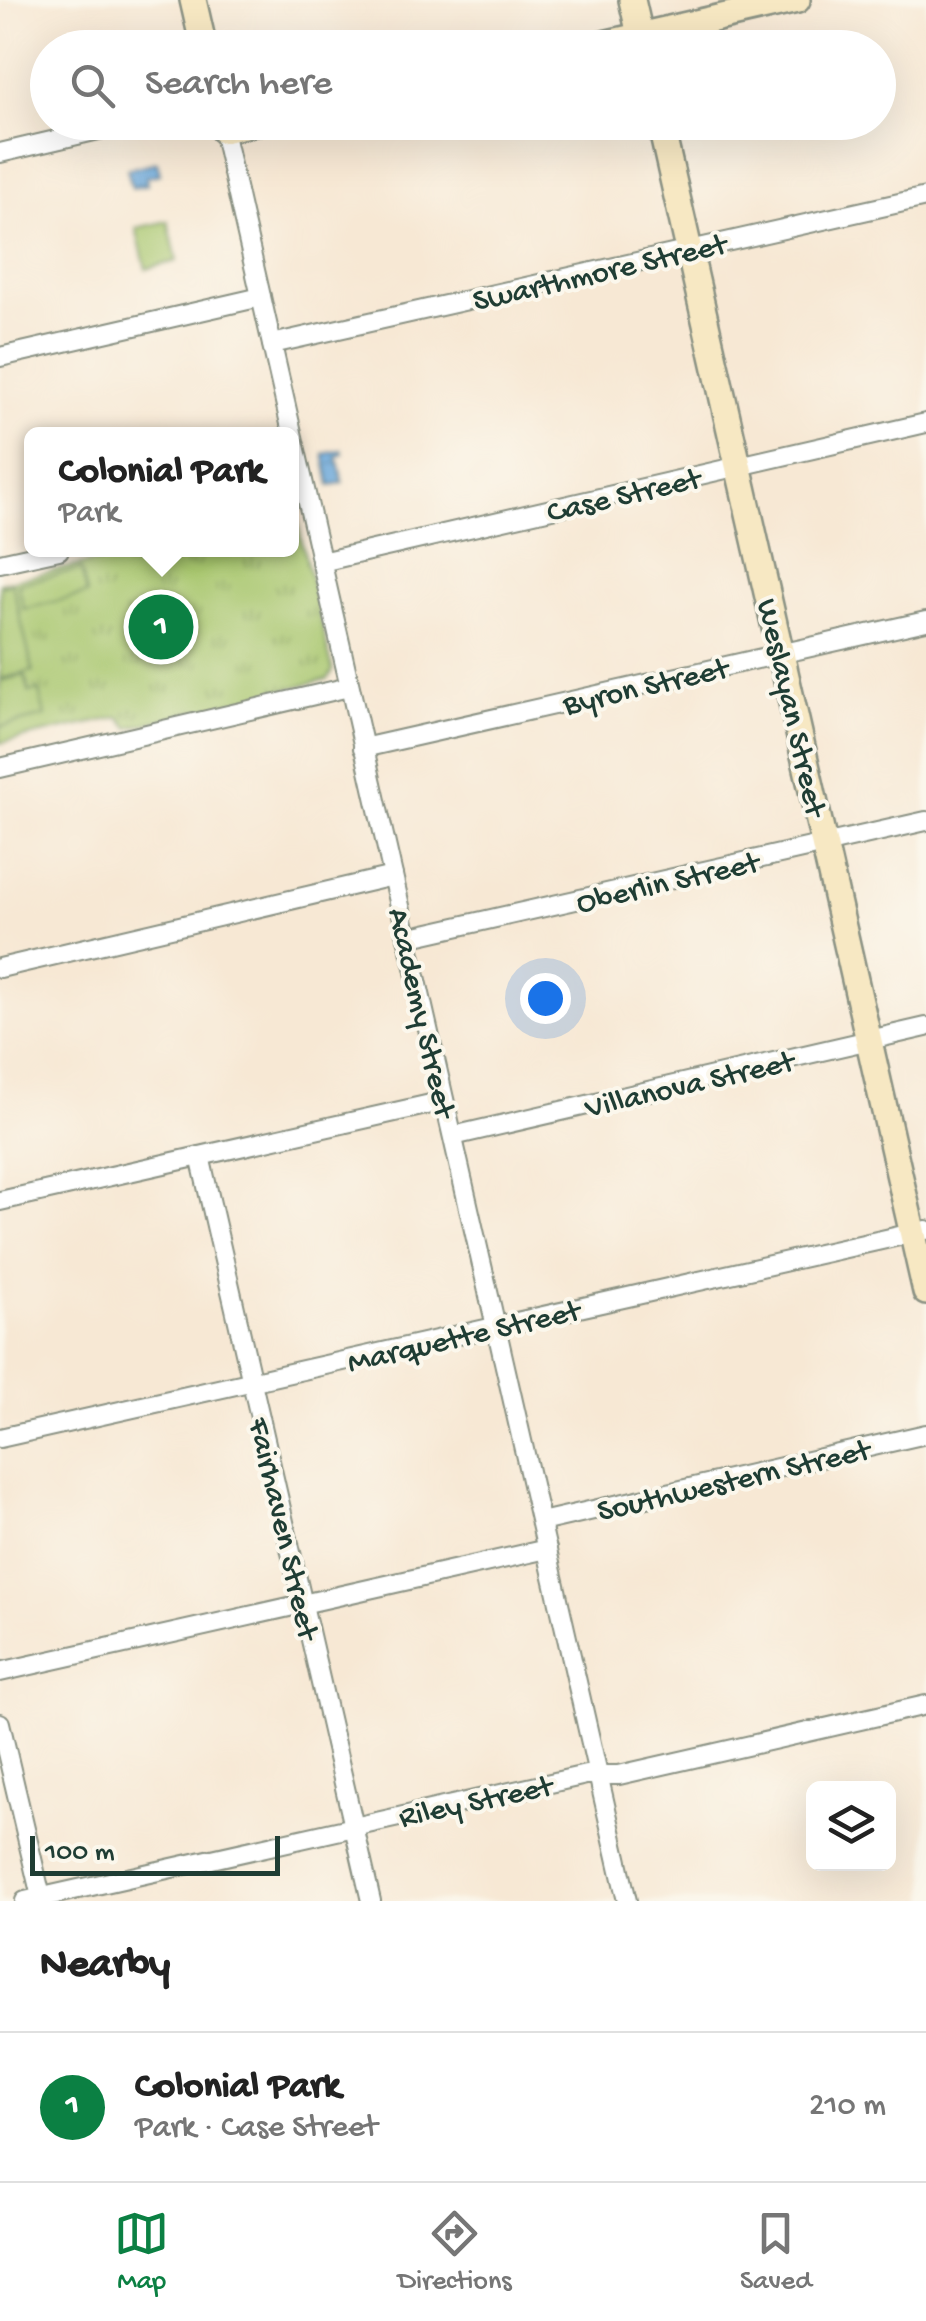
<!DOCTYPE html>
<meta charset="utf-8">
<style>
:root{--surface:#fff;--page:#f2f2f2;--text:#222;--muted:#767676;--line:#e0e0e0;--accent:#0b8043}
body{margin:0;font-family:"Gochi Hand",sans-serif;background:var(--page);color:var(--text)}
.controls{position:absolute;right:30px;bottom:30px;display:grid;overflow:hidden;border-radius:15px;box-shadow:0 10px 40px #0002}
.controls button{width:90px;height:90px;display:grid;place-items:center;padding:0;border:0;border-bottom:2px solid var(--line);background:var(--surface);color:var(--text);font:50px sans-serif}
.scale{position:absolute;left:30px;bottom:25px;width:250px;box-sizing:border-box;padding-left:10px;border:5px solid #1f3d34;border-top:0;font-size:28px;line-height:35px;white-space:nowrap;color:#1f3d34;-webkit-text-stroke:8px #fbf7ec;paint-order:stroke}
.you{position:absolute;left:545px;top:998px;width:35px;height:35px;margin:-25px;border:8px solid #fff;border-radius:50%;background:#1a73e8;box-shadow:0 0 0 15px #1a73e833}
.badge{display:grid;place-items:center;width:65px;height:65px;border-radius:50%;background:var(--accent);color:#fff;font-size:32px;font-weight:700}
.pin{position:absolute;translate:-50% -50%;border:5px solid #fff;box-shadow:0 2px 10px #0006}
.popup{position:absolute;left:24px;top:427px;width:275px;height:130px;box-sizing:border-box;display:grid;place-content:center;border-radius:15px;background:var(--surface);filter:drop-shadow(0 2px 8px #0005);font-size:32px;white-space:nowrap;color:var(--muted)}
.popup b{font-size:38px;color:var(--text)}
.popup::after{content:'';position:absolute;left:50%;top:100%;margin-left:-20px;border:20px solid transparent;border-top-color:var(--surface)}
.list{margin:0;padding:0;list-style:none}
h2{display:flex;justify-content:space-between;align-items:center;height:130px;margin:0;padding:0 40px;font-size:42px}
h2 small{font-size:32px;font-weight:400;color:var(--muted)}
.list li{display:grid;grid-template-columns:65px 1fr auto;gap:30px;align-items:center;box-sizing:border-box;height:150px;padding:0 40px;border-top:2px solid var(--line)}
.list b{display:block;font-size:38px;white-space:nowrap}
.list p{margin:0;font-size:32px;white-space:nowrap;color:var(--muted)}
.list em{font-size:32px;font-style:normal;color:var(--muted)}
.icon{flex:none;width:55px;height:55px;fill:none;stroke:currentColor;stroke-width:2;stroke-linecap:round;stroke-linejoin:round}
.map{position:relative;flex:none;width:926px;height:1901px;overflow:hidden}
.search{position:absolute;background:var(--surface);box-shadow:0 10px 40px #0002;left:30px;right:30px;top:30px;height:110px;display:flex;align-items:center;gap:25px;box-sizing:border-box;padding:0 35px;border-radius:55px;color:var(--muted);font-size:38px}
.sheet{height:280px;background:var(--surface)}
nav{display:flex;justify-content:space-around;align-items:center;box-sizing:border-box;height:140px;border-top:2px solid var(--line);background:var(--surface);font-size:28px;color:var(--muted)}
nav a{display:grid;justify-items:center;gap:5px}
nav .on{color:var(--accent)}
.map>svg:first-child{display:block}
.park{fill:url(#park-tufts);stroke:#638250;stroke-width:2.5}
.garden{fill:#a7c66d;stroke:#638250;stroke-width:2.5}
.water{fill:url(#water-ripples);stroke:#447186;stroke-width:2.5}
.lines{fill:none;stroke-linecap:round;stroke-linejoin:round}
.street-casing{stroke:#8b9284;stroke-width:22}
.secondary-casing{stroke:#8b9284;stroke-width:30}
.street{stroke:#fff;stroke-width:18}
.secondary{stroke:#f7e8c3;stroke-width:25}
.labels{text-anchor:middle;stroke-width:8;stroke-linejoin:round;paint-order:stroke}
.street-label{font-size:32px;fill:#1f3d34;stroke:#fbf7ec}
</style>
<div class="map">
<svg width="926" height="1901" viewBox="0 0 926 1901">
<defs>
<pattern id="park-tufts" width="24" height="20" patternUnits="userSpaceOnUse" patternTransform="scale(2.5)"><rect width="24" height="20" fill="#a7c66d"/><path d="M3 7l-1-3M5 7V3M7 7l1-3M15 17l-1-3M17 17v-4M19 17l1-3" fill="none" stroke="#87a25a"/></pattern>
<pattern id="water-ripples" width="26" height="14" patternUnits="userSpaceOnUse" patternTransform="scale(2.5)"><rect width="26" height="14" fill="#68a5d9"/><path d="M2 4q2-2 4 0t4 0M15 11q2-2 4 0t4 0" fill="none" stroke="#5588b1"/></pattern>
</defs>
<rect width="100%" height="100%" fill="#fbf7ec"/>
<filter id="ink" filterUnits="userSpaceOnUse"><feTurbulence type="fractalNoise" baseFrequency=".01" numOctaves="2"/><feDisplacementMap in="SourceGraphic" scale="20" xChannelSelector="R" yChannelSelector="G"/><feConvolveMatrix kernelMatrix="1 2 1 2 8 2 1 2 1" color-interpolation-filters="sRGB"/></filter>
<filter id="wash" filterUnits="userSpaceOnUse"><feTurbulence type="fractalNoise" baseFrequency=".0048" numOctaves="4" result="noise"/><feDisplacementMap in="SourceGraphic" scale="40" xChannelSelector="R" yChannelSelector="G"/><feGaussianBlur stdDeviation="2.25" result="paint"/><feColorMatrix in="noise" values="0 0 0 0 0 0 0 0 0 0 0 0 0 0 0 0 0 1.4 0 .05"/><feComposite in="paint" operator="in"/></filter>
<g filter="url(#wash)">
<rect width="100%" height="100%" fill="#f7e8d4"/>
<polygon class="park" points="291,511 295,513 333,671 328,679 129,728 120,717 0,743 0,583 128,554 126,550 291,550"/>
<g class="garden">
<polygon points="168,221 177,261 146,269 136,228"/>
<polygon points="81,569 87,594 24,609 18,584"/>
<polygon points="12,583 33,671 0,679 0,586"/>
<polygon points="25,675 29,692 39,690 45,716 0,727 0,681"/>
</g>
<g class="water">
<polygon points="157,162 160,174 146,177 147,185 132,188 127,169"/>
<polygon points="342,450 343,454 337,456 343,483 330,485 324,454"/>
</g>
</g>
<g filter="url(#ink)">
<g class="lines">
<g class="street-casing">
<g id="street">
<polyline points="223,130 627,1901"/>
<polyline points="0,153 133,122"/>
<polyline points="272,344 926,197"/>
<polyline points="0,357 261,297"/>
<polyline points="321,562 926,423"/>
<polyline points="0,563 59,550"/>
<polyline points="363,748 926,621"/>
<polyline points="0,768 349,687"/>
<polyline points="407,938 926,821"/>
<polyline points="0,968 393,876"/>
<polyline points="453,1136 926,1027"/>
<polyline points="200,1156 371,1901"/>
<polyline points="0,1201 444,1101"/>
<polyline points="0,1438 926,1230"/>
<polyline points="541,1522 926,1434"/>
<polyline points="0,1672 547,1549"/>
<polyline points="0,1723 42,1901"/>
<polyline points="25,1901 586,1775 619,1775 926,1705"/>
</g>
</g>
<g class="secondary-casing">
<g id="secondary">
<polyline points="193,0 204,48"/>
<polyline points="632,0 643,48"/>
<polyline points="586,48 797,0"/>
<polyline points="221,122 223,130 257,122"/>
<polyline points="660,122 926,1292"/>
</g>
</g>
<use href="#street" class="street"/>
<use href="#secondary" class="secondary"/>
</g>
</g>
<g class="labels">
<g class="street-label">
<text transform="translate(599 270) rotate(-13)" y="11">Swarthmore Street</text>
<text transform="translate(623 493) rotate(-13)" y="11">Case Street</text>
<text transform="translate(645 684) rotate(-13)" y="11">Byron Street</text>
<text transform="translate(794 707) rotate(77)" y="11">Weslayan Street</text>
<text transform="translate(667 880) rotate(-13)" y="11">Oberlin Street</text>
<text transform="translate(424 1012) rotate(77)" y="11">Academy Street</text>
<text transform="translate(689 1082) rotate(-13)" y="11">Villanova Street</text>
<text transform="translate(463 1334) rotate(-13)" y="11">Marquette Street</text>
<text transform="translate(733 1478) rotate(-13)" y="11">Southwestern Street</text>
<text transform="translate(286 1528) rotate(77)" y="11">Fairhaven Street</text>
<text transform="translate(475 1799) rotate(-12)" y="11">Riley Street</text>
</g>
</g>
</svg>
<div class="controls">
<button><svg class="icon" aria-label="layers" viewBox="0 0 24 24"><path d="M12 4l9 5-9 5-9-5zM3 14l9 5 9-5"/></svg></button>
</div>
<div class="scale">100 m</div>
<div class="you"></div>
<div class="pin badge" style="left:161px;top:627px">1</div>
<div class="popup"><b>Colonial Park</b>Park</div>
<div class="search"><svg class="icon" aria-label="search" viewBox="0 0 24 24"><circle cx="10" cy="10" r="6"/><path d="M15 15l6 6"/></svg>Search here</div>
</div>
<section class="sheet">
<h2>Nearby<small></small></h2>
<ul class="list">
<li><span class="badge">1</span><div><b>Colonial Park</b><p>Park · Case Street</p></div><em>210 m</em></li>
</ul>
</section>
<nav>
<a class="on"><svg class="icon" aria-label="map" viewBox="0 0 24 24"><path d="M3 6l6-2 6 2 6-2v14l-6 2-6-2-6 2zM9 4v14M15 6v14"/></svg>Map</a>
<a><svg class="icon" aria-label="directions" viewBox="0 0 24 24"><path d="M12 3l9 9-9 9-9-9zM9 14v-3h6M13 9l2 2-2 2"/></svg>Directions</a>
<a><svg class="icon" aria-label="saved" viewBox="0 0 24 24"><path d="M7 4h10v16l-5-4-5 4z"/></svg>Saved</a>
</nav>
